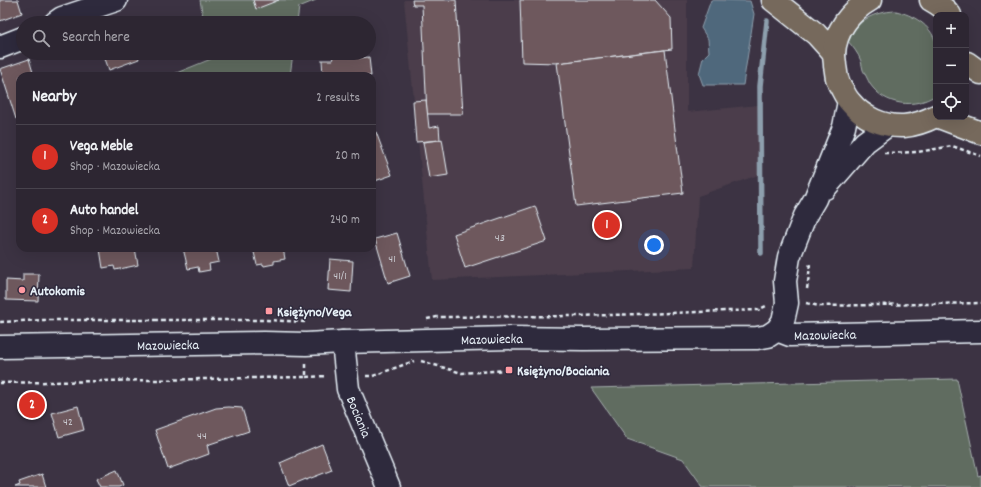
<!DOCTYPE html>
<meta charset="utf-8">
<style>
:root{--surface:#2d2632;--page:#352e3a;--text:#f1f3f6;--muted:#a7a5ac;--line:#48434d;--accent:#d93025}
body{margin:0;font-family:Dekko,sans-serif;background:var(--page);color:var(--text)}
.controls{position:absolute;right:12px;top:12px;display:grid;overflow:hidden;border-radius:8px;box-shadow:0 4px 16px #0002}
.controls button{width:36px;height:36px;display:grid;place-items:center;padding:0;border:0;border-bottom:1px solid var(--line);background:var(--surface);color:var(--text);font:20px sans-serif}
.you{position:absolute;left:654px;top:245px;width:14px;height:14px;margin:-10px;border:3px solid #fff;border-radius:50%;background:#1a73e8;box-shadow:0 0 0 6px #1a73e833}
.badge{display:grid;place-items:center;width:26px;height:26px;border-radius:50%;background:var(--accent);color:#fff;font-size:13px;font-weight:700}
.pin{position:absolute;translate:-50% -50%;border:2px solid #fff;box-shadow:0 1px 4px #0006}
.list{margin:0;padding:0;list-style:none}
h2{display:flex;justify-content:space-between;align-items:center;height:52px;margin:0;padding:0 16px;font-size:17px}
h2 small{font-size:13px;font-weight:400;color:var(--muted)}
.list li{display:grid;grid-template-columns:26px 1fr auto;gap:12px;align-items:center;box-sizing:border-box;height:64px;padding:0 16px;border-top:1px solid var(--line)}
.list b{display:block;font-size:15px;white-space:nowrap}
.list p{margin:0;font-size:13px;white-space:nowrap;color:var(--muted)}
.list em{font-size:13px;font-style:normal;color:var(--muted)}
.icon{flex:none;width:22px;height:22px;fill:none;stroke:currentColor;stroke-width:2;stroke-linecap:round;stroke-linejoin:round}
.map{position:relative;flex:none;width:981px;height:487px;overflow:hidden}
.search{position:absolute;background:var(--surface);box-shadow:0 4px 16px #0002;left:16px;top:16px;width:360px;height:44px;display:flex;align-items:center;gap:10px;box-sizing:border-box;padding:0 14px;border-radius:22px;color:var(--muted);font-size:15px}
.panel{position:absolute;background:var(--surface);box-shadow:0 4px 16px #0002;left:16px;top:72px;width:360px;height:180px;border-radius:12px}
.map>svg:first-child{display:block}
.built{fill:#4b3e4b}
.green{fill:#606c61;stroke:#a4aeac}
.water{fill:#50687b;stroke:#8d9fad}
.lines{fill:none;stroke-linecap:round;stroke-linejoin:round}
.stream{stroke:#8d9fad;stroke-width:5.5}
.building{fill:#6e595d;stroke:#e8f1f8}
.minor-casing{stroke:#e8f1f8;stroke-width:25}
.major-casing{stroke:#e8f1f8;stroke-width:25}
.path{stroke:#e8f1f8;stroke-width:2.5;stroke-dasharray:4 3;stroke-linecap:butt}
.minor{stroke:#2f2a3d;stroke-width:22}
.major{stroke:#76695c;stroke-width:22}
.poi-dot{fill:#ff9aa2;stroke:#2f2a3d;stroke-width:1.5}
.labels{text-anchor:middle;stroke-width:3;stroke-linejoin:round;paint-order:stroke}
.number-label{font-size:12px;fill:#cacbd1}
.poi-label{font-size:14px;font-weight:bold;fill:#e8f1f8;stroke:#2f2a3d;text-anchor:start}
.street-label{font-size:14px;fill:#e8f1f8;stroke:#2f2a3d}
</style>
<div class="map">
<svg width="981" height="487" viewBox="0 0 981 487">
<rect width="100%" height="100%" fill="#3c3343"/>
<filter id="ink" filterUnits="userSpaceOnUse"><feTurbulence type="fractalNoise" baseFrequency=".025" numOctaves="2"/><feDisplacementMap in="SourceGraphic" scale="8" xChannelSelector="R" yChannelSelector="G"/><feConvolveMatrix kernelMatrix="1 2 1 2 8 2 1 2 1" color-interpolation-filters="sRGB"/></filter>
<g filter="url(#ink)">
<polygon class="built" points="404,0 687,0 687,112 758,105 761,174 698,196 694,268 432,280"/>
<g class="green">
<polygon points="200,0 316,0 299,7 297,23 204,23"/>
<path d="M896 11C913 15 931 25 936 43V95C915 109 885 106 870 84 868 80 865 74 863 70 862 67 862 64 861 61 858 53 853 47 847 40 859 20 872 12 896 11Z"/>
<polygon points="210,53 293,53 290,76 169,76 211,59"/>
<polygon points="957,379 978,476 981,475 981,487 703,487 683,459 627,439 591,388"/>
</g>
<polygon class="water" points="711,0 750,1 754,14 743,85 703,85 699,74 703,58 709,52 708,39 701,28"/>
<g class="lines">
<polyline class="stream" points="761,253 760,86 767,21"/>
</g>
<g class="building">
<polygon points="0,0 18,0 22,13 0,21"/>
<polygon points="253,0 279,0 256,9"/>
<polygon points="412,0 456,0 463,114 427,114 422,5 413,5"/>
<polygon points="520,0 655,0 671,18 672,49 557,63 522,62"/>
<polygon points="665,50 683,193 576,206 557,63"/>
<polygon points="103,53 137,53 139,59 109,70"/>
<polygon points="358,53 359,58 369,57 371,76 323,76 322,60 333,60 332,55"/>
<polygon points="29,59 34,76 20,76 20,118 16,119 0,69"/>
<polygon points="426,100 429,128 439,126 440,140 416,142 413,101"/>
<polygon points="376,132 392,175 372,182 372,133"/>
<polygon points="442,139 448,175 429,178 423,142 440,140"/>
<polygon points="535,206 547,241 465,268 454,234"/>
<polygon points="397,233 410,276 388,283 375,239"/>
<polygon points="107,248 135,248 138,265 115,270 114,266 103,268 100,249"/>
<polygon points="183,248 216,248 219,262 209,264 210,270 199,272 198,267 188,269"/>
<polygon points="253,248 283,248 285,259 274,261 274,264 264,266 263,264 257,265"/>
<polygon points="330,259 353,261 351,292 328,290"/>
<polygon points="23,274 39,274 38,301 6,300 6,280 23,281"/>
<polygon points="78,406 84,430 59,437 52,413"/>
<polygon points="229,407 242,408 249,431 207,445 209,454 168,469 155,430 216,408"/>
<polygon points="322,444 332,470 306,480 306,479 289,486 280,463 296,456 296,455"/>
<polygon points="117,470 123,485 119,487 100,487 96,479"/>
<polygon points="42,474 46,487 15,487 20,485 19,482"/>
</g>
<g class="lines">
<g class="minor-casing">
<g id="minor">
<polyline points="55,23 62,18 116,0"/>
<polyline points="0,47 23,38"/>
<polyline points="825,188 865,142 888,125"/>
<path id="s1" d="M777 330 790 335 981 331"/>
<path id="s2" d="M343 342 348 389 389 487"/>
<path id="s3" d="M0 347 264 343 306 344 343 342 510 338 583 339 757 338 768 336 777 330 783 321 787 303 785 281 789 257 805 216 815 199 844 127 849 101"/>
</g>
</g>
<g class="major-casing">
<g id="major">
<polyline points="773,0 816,34 834,54"/>
<path d="M870 0C851 11 835 30 834 54 834 58 835 62 835 66 836 70 836 74 837 78 838 82 840 86 842 89 844 93 847 99 850 102 863 118 884 127 904 126 916 125 926 121 936 116"/>
<path d="M931 0C938 4 945 8 950 15"/>
<polyline points="967,63 981,73"/>
<polyline points="939,117 981,133"/>
</g>
</g>
<g class="path">
<polyline points="884,153 918,152 952,146 981,156"/>
<polyline points="807,289 809,275 810,262"/>
<polyline points="806,303 819,306 981,303"/>
<polyline points="427,319 437,317 580,316 758,310 766,306"/>
<polyline points="0,322 43,320 266,320 306,322"/>
<polyline points="421,361 462,373 509,370"/>
<polyline points="366,376 373,376 414,361"/>
<polyline points="306,377 327,376"/>
<polyline points="0,383 306,377 306,364"/>
</g>
<use href="#minor" class="minor"/>
<use href="#major" class="major"/>
</g>
</g>
<g class="poi-dot">
<circle cx="22" cy="290" r="4"/>
<rect x="265" y="307" width="8" height="8" rx="2"/>
<rect x="505" y="366" width="8" height="8" rx="2"/>
</g>
<g class="labels">
<g class="number-label">
<text x="500" y="241">43</text>
<text x="392" y="262">41</text>
<text x="340" y="279">41/1</text>
<text x="68" y="425">42</text>
<text x="202" y="439">44</text>
</g>
<g class="poi-label">
<text x="30" y="295">Autokomis</text>
<text x="277" y="316">Księżyno/Vega</text>
<text x="517" y="375">Księżyno/Bociania</text>
</g>
<g class="street-label">
<text dy="5" stroke="none"><textPath href="#s1" startOffset="49">Mazowiecka</textPath></text>
<text dy="5" stroke="none"><textPath href="#s3" startOffset="492">Mazowiecka</textPath></text>
<text dy="5" stroke="none"><textPath href="#s3" startOffset="168">Mazowiecka</textPath></text>
<text dy="5" stroke="none"><textPath href="#s2" startOffset="77">Bociania</textPath></text>
</g>
</g>
</svg>
<div class="controls">
<button>+</button>
<button>−</button>
<button><svg class="icon" aria-label="locate" viewBox="0 0 24 24"><circle cx="12" cy="12" r="6"/><path d="M12 2v4M12 18v4M2 12h4M18 12h4"/></svg></button>
</div>
<div class="you"></div>
<div class="pin badge" style="left:607px;top:225px">1</div>
<div class="pin badge" style="left:32px;top:405px">2</div>
<div class="search"><svg class="icon" aria-label="search" viewBox="0 0 24 24"><circle cx="10" cy="10" r="6"/><path d="M15 15l6 6"/></svg>Search here</div>
<section class="panel">
<h2>Nearby<small>2 results</small></h2>
<ul class="list">
<li><span class="badge">1</span><div><b>Vega Meble</b><p>Shop · Mazowiecka</p></div><em>20 m</em></li>
<li><span class="badge">2</span><div><b>Auto handel</b><p>Shop · Mazowiecka</p></div><em>240 m</em></li>
</ul>
</section>
</div>
